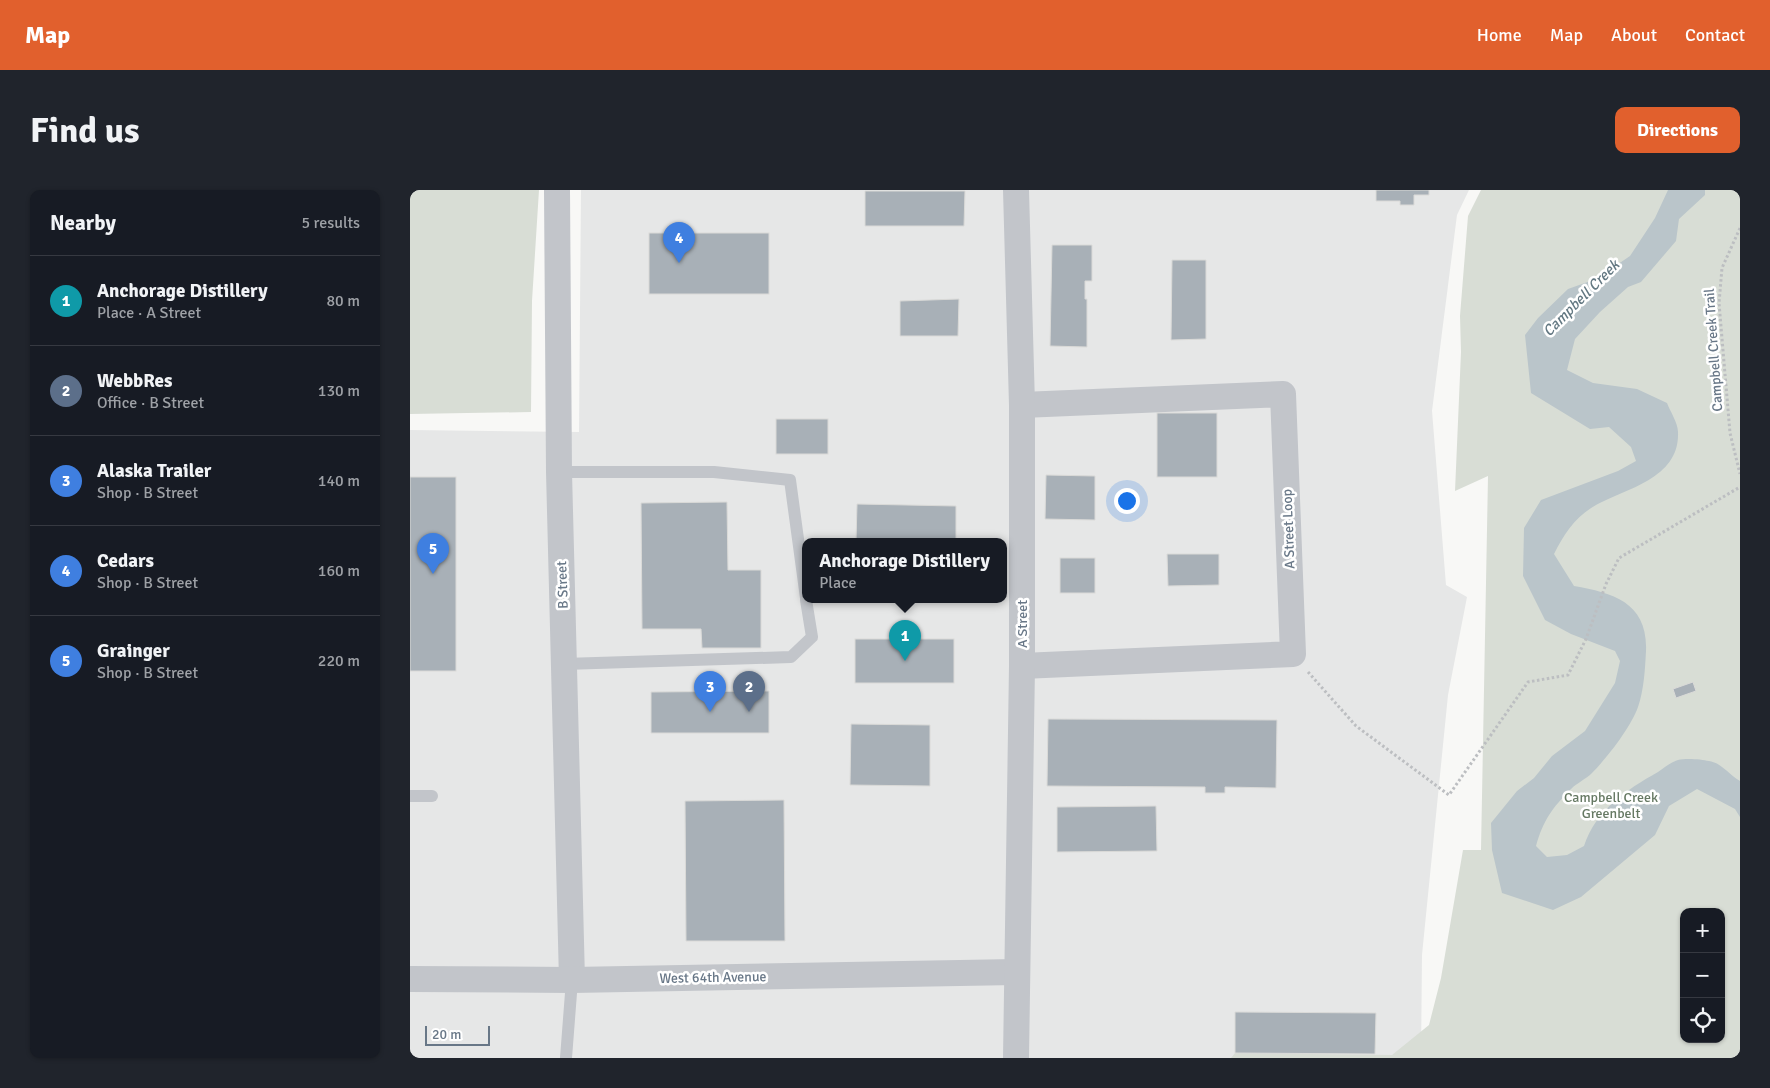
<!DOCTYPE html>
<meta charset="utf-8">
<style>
:root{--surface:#171b24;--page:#20242c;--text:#f1f3f6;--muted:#9ea1a6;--line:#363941;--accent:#e1602d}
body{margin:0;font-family:Signika,sans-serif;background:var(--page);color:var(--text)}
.controls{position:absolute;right:15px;bottom:15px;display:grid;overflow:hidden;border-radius:10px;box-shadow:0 1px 4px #0004}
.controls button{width:45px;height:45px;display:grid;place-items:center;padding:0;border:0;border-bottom:1px solid var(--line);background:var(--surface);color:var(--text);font:25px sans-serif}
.scale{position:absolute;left:15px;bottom:12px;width:65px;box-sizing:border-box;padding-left:5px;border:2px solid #687787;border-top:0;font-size:14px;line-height:18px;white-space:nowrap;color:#687787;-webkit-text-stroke:4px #fff;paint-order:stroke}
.you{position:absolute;left:716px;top:310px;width:18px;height:18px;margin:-12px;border:4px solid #fff;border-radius:50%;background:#1a73e8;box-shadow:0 0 0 8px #1a73e833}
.badge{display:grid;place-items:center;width:32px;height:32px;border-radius:50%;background:var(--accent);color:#fff;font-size:16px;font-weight:700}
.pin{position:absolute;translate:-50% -41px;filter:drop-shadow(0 1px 2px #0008)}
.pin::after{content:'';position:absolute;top:26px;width:18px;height:15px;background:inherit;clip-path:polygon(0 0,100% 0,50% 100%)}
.popup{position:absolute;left:392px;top:348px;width:205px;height:65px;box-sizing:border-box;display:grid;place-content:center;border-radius:10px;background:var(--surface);filter:drop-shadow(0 1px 4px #0005);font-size:16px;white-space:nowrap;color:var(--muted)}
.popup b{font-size:19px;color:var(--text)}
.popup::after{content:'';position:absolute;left:50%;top:100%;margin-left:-10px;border:10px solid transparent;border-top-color:var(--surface)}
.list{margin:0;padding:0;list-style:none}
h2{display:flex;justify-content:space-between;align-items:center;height:65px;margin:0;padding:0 20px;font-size:21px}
h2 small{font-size:16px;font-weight:400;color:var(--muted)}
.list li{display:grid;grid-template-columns:32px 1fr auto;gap:15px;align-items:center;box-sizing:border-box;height:90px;padding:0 20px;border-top:1px solid var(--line)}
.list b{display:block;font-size:19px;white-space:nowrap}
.list p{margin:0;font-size:16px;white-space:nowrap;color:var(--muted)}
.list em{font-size:16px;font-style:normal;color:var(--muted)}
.icon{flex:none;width:28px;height:28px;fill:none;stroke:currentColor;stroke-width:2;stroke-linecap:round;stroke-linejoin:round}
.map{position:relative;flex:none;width:1330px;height:868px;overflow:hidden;border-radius:10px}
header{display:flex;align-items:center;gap:30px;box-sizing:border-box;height:70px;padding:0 25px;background:var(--accent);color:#fff}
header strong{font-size:24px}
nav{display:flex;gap:28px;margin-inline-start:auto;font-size:18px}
.intro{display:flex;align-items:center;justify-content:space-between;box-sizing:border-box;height:120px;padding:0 30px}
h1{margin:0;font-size:35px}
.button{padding:12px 22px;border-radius:10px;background:var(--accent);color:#fff;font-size:18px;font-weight:700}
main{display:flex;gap:30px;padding:0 30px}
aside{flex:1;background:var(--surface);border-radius:10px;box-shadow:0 1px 4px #0004}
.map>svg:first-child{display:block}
.built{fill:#e6e7e7;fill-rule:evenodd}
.green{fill:#d8ddd5;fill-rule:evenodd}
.water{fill:#bac5ca}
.building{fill:#a8b0b7;stroke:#dadad8}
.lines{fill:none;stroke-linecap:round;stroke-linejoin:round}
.path{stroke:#bcbec1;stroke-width:3;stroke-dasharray:2.5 2.5;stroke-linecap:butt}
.service{stroke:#c2c5ca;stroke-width:12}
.minor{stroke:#c2c5ca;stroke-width:26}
.labels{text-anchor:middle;stroke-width:5;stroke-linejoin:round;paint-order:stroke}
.street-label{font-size:14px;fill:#687787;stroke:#fff}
.park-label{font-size:14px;fill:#667963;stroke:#fff}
.water-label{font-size:15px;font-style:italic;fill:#637882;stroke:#fff}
</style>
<header>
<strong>Map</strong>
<nav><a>Home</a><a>Map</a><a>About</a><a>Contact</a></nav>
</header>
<div class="intro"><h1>Find us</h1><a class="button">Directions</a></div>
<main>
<aside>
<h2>Nearby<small>5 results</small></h2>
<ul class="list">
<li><span class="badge" style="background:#0f9aa8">1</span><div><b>Anchorage Distillery</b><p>Place · A Street</p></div><em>80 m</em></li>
<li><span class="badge" style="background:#5c6f8a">2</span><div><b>WebbRes</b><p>Office · B Street</p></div><em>130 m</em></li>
<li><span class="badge" style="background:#3f7fe0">3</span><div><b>Alaska Trailer</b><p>Shop · B Street</p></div><em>140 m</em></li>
<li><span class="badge" style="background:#3f7fe0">4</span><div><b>Cedars</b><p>Shop · B Street</p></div><em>160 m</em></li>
<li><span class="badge" style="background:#3f7fe0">5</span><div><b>Grainger</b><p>Shop · B Street</p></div><em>220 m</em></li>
</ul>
</aside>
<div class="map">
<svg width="1330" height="868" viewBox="0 0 1330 868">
<rect width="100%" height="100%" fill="#f8f8f6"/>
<path class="built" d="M171 0H1059L1047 25 1022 221 1036 395 1057 407 1038 505 1012 765 1011 868H0V240L169 242ZM396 352H594V410H396Z"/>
<g class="green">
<polygon points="0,0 129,0 122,111 121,222 0,224"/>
<path d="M1071 0H1330V868H821L825 863 982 865 1019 835 1031 788 1053 660H1071L1078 286 1045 301 1051 162 1050 126 1058 26ZM1274 722H1311V849H1274Z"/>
</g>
<path class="water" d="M1258 0H1295V5L1269 29 1266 51 1231 92 1218 97 1190 122 1165 149 1157 180 1183 193 1227 199 1257 213C1260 221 1268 233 1268 242 1270 288 1218 298 1186 315 1166 326 1154 344 1144 364L1164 396C1204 403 1238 413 1236 461 1235 479 1234 500 1228 517 1221 537 1197 568 1182 583 1176 589 1167 593 1161 599 1142 618 1133 631 1126 656L1137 667 1157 665 1174 656C1186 620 1216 600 1248 582 1254 578 1261 572 1268 570 1275 568 1291 569 1299 571 1312 573 1319 585 1330 591V627L1325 619 1287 599 1259 616 1245 645 1171 707 1143 720 1092 703 1082 660 1081 633 1107 601 1124 588 1142 566 1175 541 1205 493 1210 471 1205 461 1161 444 1135 430 1113 386 1114 338 1131 310 1208 281 1226 271 1221 257 1199 237 1180 239 1121 203 1115 145 1128 128 1158 99 1186 89 1220 66 1245 28Z"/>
<g class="building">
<polygon points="966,0 1019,0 1019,5 1004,5 1004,15 990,15 990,11 966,11"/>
<polygon points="455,1 555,1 554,36 455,36"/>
<rect x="239" y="43" width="120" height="61"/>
<polygon points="642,55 682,55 682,91 675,91 675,109 677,109 677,157 640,156"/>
<polygon points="762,70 796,70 796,149 761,150"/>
<polygon points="549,109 548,146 490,146 490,111"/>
<rect x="747" y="223" width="60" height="64"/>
<rect x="366" y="229" width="52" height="35"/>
<polygon points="636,285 685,286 685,330 635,329"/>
<rect x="0" y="287" width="46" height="194"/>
<polygon points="317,312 318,380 351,380 351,458 292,458 291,439 232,439 231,313"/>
<polygon points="447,314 546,316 546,352 446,352"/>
<polygon points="757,364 809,364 809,395 758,396"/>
<rect x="650" y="368" width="35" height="35"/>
<rect x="445" y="449" width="99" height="44"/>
<polygon points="1283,492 1286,501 1266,508 1263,499"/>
<polygon points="359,501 359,543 241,543 241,502"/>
<polygon points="638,529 867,530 866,598 815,597 815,603 795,603 795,597 637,596"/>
<polygon points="441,534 520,535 520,596 440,595"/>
<polygon points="374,610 375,751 276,751 275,611"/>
<polygon points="746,616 747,661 647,662 647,617"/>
<polygon points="825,822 966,823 965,864 825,863"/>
</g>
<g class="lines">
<g class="path">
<polyline points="1330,38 1312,78 1309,113 1320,243 1330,284"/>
<polyline points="898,482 946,536 1039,605 1118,492 1158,485 1176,449 1196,394 1209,368 1330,297"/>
</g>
<g class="service">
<polyline points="149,282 304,282 380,290 396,408"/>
<polyline points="154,474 381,467 402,447 396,410"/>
<polyline points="0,606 22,606"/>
<polyline points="156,868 162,790"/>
</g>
<g class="minor">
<polyline points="147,0 149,282 162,790"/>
<polyline points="612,215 873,204 883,464 612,476"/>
<polyline points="0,789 162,790 606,782"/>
<polyline points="606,868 612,476 612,215 606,0"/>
</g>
</g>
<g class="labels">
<g class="street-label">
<text transform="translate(1303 160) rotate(-94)" y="5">Campbell Creek Trail</text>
<text transform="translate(878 339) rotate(-92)" y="5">A Street Loop</text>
<text transform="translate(152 395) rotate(-92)" y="5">B Street</text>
<text transform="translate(612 434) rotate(-90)" y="5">A Street</text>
<text transform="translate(303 787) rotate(-1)" y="5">West 64th Avenue</text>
</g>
<g class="park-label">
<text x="1201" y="612">Campbell Creek<tspan x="1201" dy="16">Greenbelt</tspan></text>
</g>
<g class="water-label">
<text transform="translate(1171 108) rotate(-45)" y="5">Campbell Creek</text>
</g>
</g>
</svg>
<div class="controls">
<button>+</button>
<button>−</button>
<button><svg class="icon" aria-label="locate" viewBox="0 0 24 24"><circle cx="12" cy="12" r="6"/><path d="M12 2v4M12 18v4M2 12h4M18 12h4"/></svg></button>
</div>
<div class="scale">20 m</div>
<div class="you"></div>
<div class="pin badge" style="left:495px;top:471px;background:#0f9aa8">1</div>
<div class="popup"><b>Anchorage Distillery</b>Place</div>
<div class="pin badge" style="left:339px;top:522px;background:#5c6f8a">2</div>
<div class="pin badge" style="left:300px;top:522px;background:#3f7fe0">3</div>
<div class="pin badge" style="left:269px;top:73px;background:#3f7fe0">4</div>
<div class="pin badge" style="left:23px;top:384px;background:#3f7fe0">5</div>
</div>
</main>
